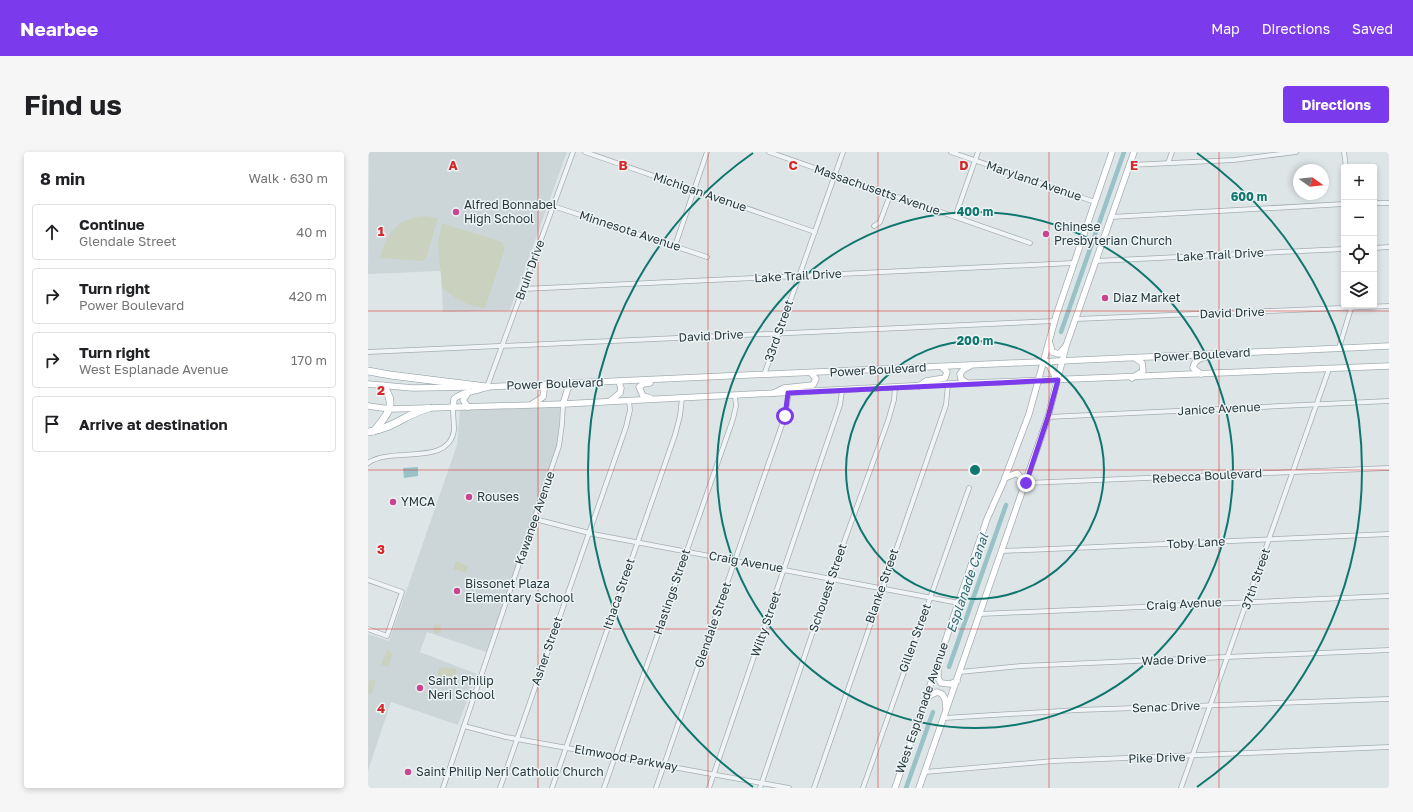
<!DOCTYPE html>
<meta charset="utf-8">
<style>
:root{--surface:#fff;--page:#f6f6f6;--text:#202124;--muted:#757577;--line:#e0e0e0;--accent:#7c3aed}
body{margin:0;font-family:"Golos Text",sans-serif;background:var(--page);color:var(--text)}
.controls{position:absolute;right:12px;top:12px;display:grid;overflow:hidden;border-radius:4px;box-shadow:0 2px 6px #0003}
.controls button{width:36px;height:36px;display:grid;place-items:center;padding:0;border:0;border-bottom:1px solid var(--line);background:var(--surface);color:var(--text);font:20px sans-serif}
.compass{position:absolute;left:925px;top:12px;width:36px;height:36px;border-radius:50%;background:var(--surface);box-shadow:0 2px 6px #0003;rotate:105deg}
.stop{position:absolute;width:12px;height:12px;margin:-9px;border:3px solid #7c3aed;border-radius:50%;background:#fff}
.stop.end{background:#7c3aed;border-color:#fff;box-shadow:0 1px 4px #0008}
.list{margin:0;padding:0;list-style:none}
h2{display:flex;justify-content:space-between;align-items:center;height:52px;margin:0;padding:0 16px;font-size:17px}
h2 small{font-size:13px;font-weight:400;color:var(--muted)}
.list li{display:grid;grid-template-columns:26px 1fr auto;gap:12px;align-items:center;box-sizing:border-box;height:56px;margin:0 8px 8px;padding:0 8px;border:1px solid var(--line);border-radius:4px}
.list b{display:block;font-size:15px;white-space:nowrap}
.list p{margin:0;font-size:13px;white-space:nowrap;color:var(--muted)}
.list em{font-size:13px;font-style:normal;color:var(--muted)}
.icon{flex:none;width:22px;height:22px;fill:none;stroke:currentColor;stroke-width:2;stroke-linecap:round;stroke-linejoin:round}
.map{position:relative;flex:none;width:1021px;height:636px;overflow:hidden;border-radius:4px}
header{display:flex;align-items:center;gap:24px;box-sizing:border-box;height:56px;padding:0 20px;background:var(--accent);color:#fff}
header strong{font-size:19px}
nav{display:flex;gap:22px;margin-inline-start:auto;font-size:14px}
.intro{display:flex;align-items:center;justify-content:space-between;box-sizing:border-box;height:96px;padding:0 24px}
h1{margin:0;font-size:28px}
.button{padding:10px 18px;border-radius:4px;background:var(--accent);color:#fff;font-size:14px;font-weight:700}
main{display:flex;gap:24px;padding:0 24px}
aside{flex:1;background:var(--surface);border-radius:4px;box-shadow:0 2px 6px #0003}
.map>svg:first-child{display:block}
.built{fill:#ccd6d9}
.green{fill:#cbd1bf}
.water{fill:#99c2c7}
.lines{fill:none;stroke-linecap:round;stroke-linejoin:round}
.canal{stroke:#99c2c7;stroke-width:4.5}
.street-casing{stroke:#a4aeb1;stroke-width:5.5}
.secondary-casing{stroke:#a4aeb1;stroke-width:7}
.highway-casing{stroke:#86999d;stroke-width:8}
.street{stroke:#f1f4f6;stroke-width:4}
.secondary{stroke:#fff;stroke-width:5.5}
.highway{stroke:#fff;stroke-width:7}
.route{stroke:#7c3aed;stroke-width:5}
.grid{fill:none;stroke:#d62828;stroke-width:1;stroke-opacity:0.55}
.ring{fill:none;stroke:#0f766e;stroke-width:2}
.poi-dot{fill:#ca4590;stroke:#edf4f5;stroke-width:1.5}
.labels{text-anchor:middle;stroke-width:3;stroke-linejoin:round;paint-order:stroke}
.street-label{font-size:12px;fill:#28393e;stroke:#edf4f5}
.poi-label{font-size:12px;fill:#28393e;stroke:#edf4f5;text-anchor:start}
.water-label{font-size:13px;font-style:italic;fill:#336870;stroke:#edf4f5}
.grid-label{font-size:13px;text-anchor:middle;font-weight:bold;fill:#d62828;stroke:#edf4f5;stroke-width:3;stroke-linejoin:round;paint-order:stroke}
.centre{fill:#0f766e;stroke:#edf4f5;stroke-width:2}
.ring-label{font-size:12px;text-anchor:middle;font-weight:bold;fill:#0f766e;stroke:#edf4f5;stroke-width:3;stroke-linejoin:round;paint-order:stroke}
</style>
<header>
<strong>Nearbee</strong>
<nav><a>Map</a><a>Directions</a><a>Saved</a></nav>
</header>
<div class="intro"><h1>Find us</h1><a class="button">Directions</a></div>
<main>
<aside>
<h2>8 min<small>Walk · 630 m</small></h2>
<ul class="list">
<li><svg class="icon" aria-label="ahead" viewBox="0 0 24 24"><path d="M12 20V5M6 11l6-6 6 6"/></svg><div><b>Continue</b><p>Glendale Street</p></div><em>40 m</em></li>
<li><svg class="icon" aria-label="right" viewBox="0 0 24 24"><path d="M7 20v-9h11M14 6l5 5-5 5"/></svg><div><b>Turn right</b><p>Power Boulevard</p></div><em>420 m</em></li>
<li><svg class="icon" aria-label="right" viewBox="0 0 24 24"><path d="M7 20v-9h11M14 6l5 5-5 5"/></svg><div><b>Turn right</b><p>West Esplanade Avenue</p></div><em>170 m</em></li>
<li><svg class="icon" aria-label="arrive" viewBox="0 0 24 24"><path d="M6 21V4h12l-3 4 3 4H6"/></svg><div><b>Arrive at destination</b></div></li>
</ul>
</aside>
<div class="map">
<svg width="1021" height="636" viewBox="0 0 1021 636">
<rect width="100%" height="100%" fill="#dee5e7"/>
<g class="built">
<polygon points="1,0 199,0 142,158 75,160 73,119 0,122"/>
<polygon points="192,254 190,288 187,303 118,500 59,480 52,500 109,522 90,573 23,550 0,619 0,482 21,489 89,293 92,257"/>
</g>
<g class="green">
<path d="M58 64 70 66 58 106 54 109 12 106C19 80 29 66 58 64Z"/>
<path d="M74 71 134 90 137 96 117 156C100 154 86 147 74 135L70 92Z"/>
<polygon points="88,409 100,414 98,421 85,417"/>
<circle cx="69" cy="477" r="4.5"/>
<polygon points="19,498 25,501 20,515 13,513"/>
<polygon points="71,515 89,517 87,527 70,524"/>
<polygon points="1,527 8,529 3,543 0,542"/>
</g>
<polygon class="water" points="50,315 50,324 36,326 35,316"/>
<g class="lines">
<g class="canal">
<polyline points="693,180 756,0"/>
<polyline points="581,515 638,353"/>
<polyline points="538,636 565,560"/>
</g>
<g class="street-casing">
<g id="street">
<polyline points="217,0 447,80"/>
<polyline points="401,0 662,91"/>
<polyline points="583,0 727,50"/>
<polyline points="976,0 978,15"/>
<polyline points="800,11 804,0"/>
<polyline points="762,13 866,8 928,0"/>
<polyline points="1006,51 1021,51"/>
<polyline points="185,54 339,105"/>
<polyline points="587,65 610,0"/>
<polyline points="743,65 976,52"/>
<polyline points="506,74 512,70 522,43"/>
<polyline points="307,94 339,0"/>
<polyline points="1006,96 1021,95"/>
<polyline points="728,109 976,97"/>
<polyline points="155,137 705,111"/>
<polyline points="708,167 1021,154"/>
<polyline points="971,196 984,153"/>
<polyline points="0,200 686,169"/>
<polyline points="396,223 475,0"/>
<polyline points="119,235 205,0"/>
<polyline points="680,265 1021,249"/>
<path d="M0 311C24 294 81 315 86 278 86 271 85 263 85 256"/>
<polyline points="658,331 1021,316"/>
<polyline points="167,367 225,382 591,451"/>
<polyline points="634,399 1021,382"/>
<polyline points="0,428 34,440 19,484 0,477"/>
<polyline points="612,462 1021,444"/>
<polyline points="592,520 653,514 1021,498"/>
<polyline points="576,566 710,558 1021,547"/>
<polyline points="96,574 138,585 421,636"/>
<polyline points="557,620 686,609 1021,595"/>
<polyline points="75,636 191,294 194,272 195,252"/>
<polyline points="132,636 258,275 262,258 261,249"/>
<polyline points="184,636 307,283 312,264 314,246"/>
<polyline points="236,636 365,267 368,254 367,244"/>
<polyline points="288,636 417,264 421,241"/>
<polyline points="341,636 472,253 474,239"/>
<polyline points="392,636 463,426 520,269 526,248 527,236"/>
<polyline points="446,636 578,253 580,232"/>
<polyline points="495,636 601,336"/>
<polyline points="813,636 961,217"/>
</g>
</g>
<g class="secondary-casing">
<g id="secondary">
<polyline points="682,192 684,200 691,202 697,195"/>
<polyline points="675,210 681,213 689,228"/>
<path d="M833 222 825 216C826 209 831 206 838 205"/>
<polyline points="764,226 775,219 774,211 767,206"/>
<polyline points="599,231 593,227 592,222 596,217 602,214"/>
<polyline points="0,232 45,236 100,235"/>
<polyline points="551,234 558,229 577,226 579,220 574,215"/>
<polyline points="116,235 1021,194"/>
<polyline points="100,241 95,248 100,255"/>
<polyline points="406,241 416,236 445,233 448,227 443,221"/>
<polyline points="282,246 275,244 271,235 275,232 282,231"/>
<polyline points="242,249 252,241 253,236 251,230"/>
<polyline points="164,252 175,245 176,238 171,233"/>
<polyline points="195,252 200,236 205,232"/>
<polyline points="0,254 22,257 61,256 195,252 580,232 1021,214"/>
<path d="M85 256 86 247C94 239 108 240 119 235"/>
<polyline points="637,326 649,321 655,328 655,333"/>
<polyline points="570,518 570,526 573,531 582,532 589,529"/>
<polyline points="559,545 569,540 574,542 577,547 578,556"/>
<polyline points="527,636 619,367 635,331 661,262 688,164 744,0"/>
<polyline points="551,636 680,265 698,194 766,0"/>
</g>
</g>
<g class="highway-casing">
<g id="highway">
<polyline points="0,219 22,223 119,235"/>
<path d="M6 279C19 263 30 253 15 234"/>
<path d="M0 280C26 276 38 262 61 256"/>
</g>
</g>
<use href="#street" class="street"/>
<use href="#secondary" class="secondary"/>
<use href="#highway" class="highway"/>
</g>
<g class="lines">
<polyline class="route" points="417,264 420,241 690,228 680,265 658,331"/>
</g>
<path class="grid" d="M170 0V636M340 0V636M510 0V636M681 0V636M851 0V636M0 159H1021M0 318H1021M0 477H1021"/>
<g class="ring">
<circle cx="607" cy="318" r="129"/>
<circle cx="607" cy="318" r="258"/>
<path d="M385 635A387 387 0 0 1 385 1M829 1A387 387 0 0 1 829 635"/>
</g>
<g class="poi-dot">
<circle cx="88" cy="60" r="4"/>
<circle cx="678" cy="82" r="4"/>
<circle cx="737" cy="146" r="4"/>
<circle cx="101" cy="345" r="4"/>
<circle cx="25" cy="350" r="4"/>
<circle cx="89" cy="439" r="4"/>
<circle cx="52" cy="536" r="4"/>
<circle cx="40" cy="620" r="4"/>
</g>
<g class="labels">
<g class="street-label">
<text transform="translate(666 29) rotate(19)" y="4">Maryland Avenue</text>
<text transform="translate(509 38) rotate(19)" y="4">Massachusetts Avenue</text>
<text transform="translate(332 40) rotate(19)" y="4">Michigan Avenue</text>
<text transform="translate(262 79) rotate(18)" y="4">Minnesota Avenue</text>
<text transform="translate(852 103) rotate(-3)" y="4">Lake Trail Drive</text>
<text transform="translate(162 118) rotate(-70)" y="4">Bruin Drive</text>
<text transform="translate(430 124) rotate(-3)" y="4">Lake Trail Drive</text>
<text transform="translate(864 161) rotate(-2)" y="4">David Drive</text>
<text transform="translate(411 179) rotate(-71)" y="4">33rd Street</text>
<text transform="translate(343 184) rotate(-3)" y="4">David Drive</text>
<text transform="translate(834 203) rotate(-3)" y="4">Power Boulevard</text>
<text transform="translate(510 218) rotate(-3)" y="4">Power Boulevard</text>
<text transform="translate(187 232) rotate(-2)" y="4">Power Boulevard</text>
<text transform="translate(851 257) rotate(-3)" y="4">Janice Avenue</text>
<text transform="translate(839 324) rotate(-3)" y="4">Rebecca Boulevard</text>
<text transform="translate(167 366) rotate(-71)" y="4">Kawanee Avenue</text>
<text transform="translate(828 391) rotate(-3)" y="4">Toby Lane</text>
<text transform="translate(378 410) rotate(10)" y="4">Craig Avenue</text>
<text transform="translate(888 427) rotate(-71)" y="4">37th Street</text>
<text transform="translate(514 434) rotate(-71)" y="4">Blanke Street</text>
<text transform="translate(460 436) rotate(-71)" y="4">Schouest Street</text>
<text transform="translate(304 440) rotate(-71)" y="4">Hastings Street</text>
<text transform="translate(251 442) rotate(-71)" y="4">Ithaca Street</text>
<text transform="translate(816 452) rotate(-3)" y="4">Craig Avenue</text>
<text transform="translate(398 472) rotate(-71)" y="4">Wilty Street</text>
<text transform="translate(345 473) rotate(-71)" y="4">Glendale Street</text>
<text transform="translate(547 486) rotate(-70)" y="4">Gillen Street</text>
<text transform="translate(179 499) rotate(-71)" y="4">Asher Street</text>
<text transform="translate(806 508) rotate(-2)" y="4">Wade Drive</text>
<text transform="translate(798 555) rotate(-2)" y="4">Senac Drive</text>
<text transform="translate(554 556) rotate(-71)" y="4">West Esplanade Avenue</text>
<text transform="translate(258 606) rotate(10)" y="4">Elmwood Parkway</text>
<text transform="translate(789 606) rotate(-2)" y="4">Pike Drive</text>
</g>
<g class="poi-label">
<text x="96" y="57">Alfred Bonnabel<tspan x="96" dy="14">High School</tspan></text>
<text x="686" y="79">Chinese<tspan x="686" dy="14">Presbyterian Church</tspan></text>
<text x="745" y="150">Diaz Market</text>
<text x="109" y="349">Rouses</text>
<text x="33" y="354">YMCA</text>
<text x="97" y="436">Bissonet Plaza<tspan x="97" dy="14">Elementary School</tspan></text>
<text x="60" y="533">Saint Philip<tspan x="60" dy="14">Neri School</tspan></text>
<text x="48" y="624">Saint Philip Neri Catholic Church</text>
</g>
<g class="water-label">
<text transform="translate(599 431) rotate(-71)" y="5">Esplanade Canal</text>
</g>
</g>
<g class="grid-label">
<text x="85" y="18">A</text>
<text x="255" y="18">B</text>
<text x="425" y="18">C</text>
<text x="596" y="18">D</text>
<text x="766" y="18">E</text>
<text x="13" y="84">1</text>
<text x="13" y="243">2</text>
<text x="13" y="402">3</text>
<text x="13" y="561">4</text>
</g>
<circle cx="607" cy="318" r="6" class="centre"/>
<g class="ring-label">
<text x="881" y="49">600 m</text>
<text x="607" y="64">400 m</text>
<text x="607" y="193">200 m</text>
</g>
</svg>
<div class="controls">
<button>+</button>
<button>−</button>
<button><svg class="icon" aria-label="locate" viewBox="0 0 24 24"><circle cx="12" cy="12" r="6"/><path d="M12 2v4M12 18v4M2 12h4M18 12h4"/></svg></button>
<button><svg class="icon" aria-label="layers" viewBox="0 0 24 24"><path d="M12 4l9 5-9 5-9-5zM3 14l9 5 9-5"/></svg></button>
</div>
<svg class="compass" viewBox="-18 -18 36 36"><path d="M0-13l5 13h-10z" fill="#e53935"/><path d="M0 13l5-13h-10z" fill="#757577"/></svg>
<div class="stop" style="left:417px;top:264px"></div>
<div class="stop end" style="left:658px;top:331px"></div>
</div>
</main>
